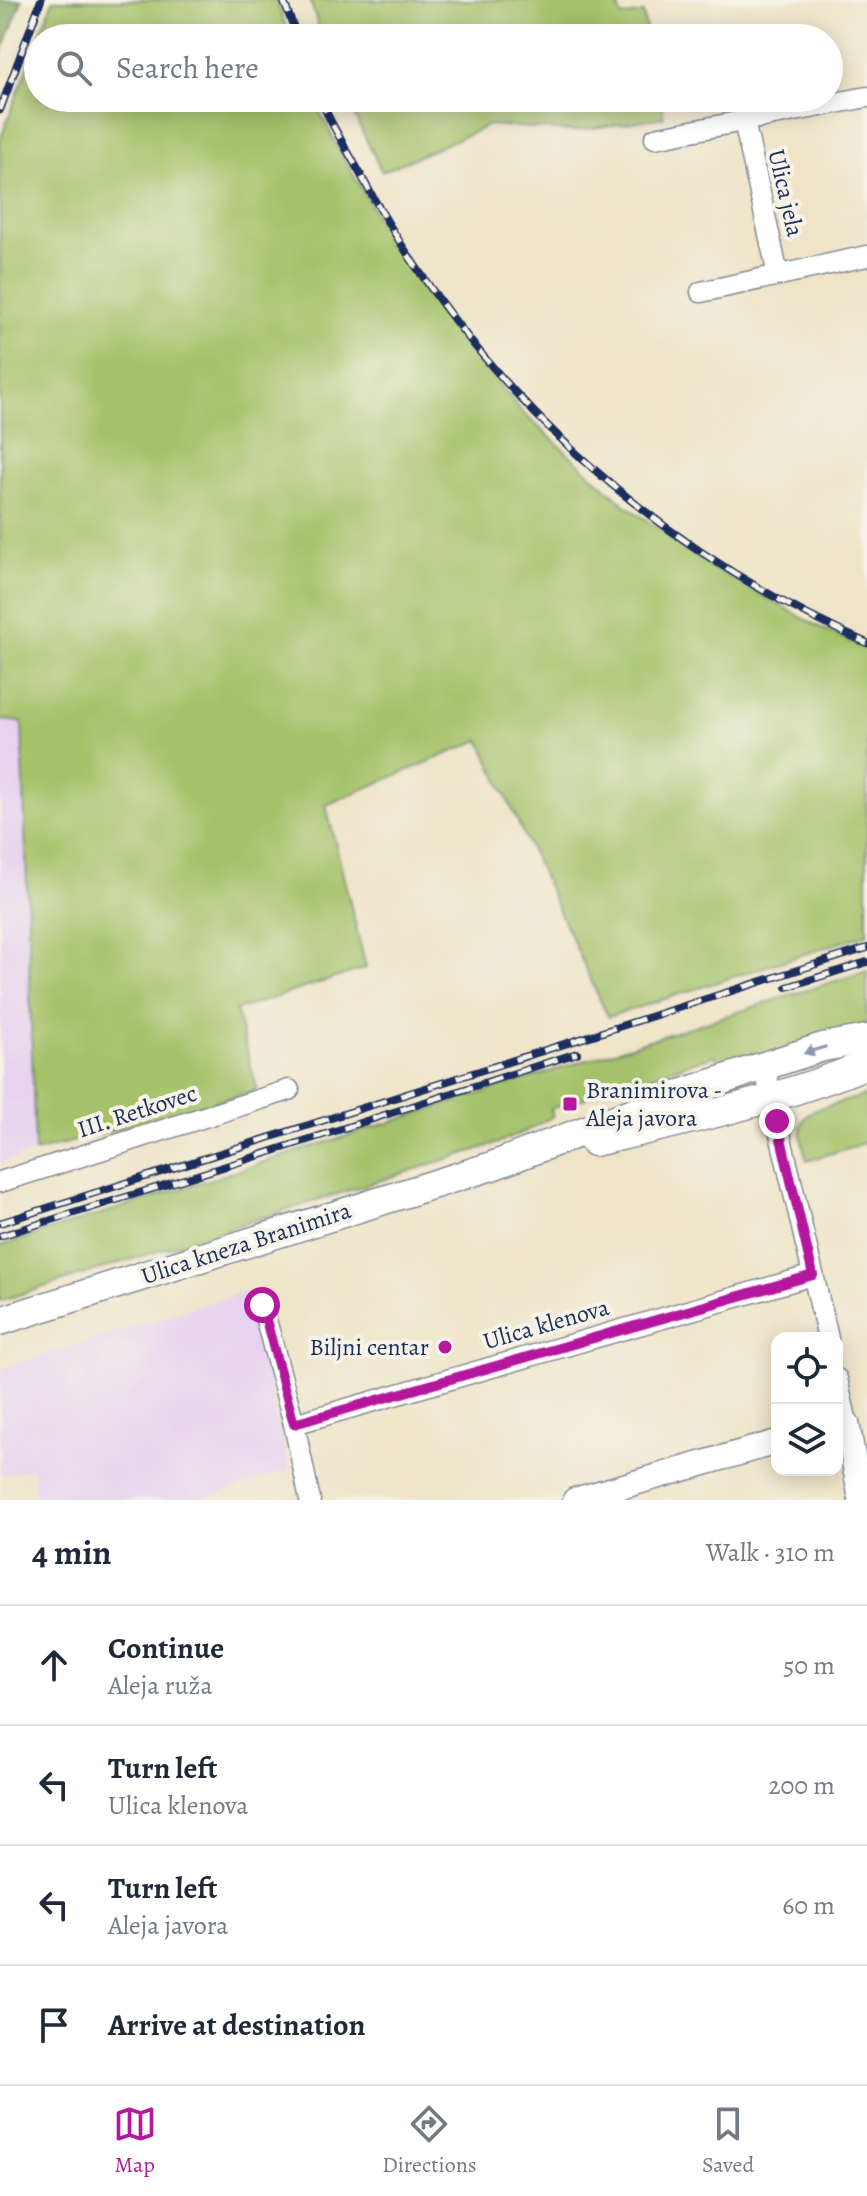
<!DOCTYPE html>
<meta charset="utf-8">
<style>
:root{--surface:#fff;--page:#f6f6f7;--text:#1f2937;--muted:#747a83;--line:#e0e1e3;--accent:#b5179e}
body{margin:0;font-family:Alegreya,serif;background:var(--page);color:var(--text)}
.controls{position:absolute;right:24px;bottom:24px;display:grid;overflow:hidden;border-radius:16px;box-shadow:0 4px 20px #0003}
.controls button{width:72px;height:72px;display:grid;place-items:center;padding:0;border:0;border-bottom:2px solid var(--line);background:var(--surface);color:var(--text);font:40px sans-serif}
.stop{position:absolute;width:24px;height:24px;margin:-18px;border:6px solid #b5179e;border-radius:50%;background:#fff}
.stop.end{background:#b5179e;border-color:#fff;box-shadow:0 2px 8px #0008}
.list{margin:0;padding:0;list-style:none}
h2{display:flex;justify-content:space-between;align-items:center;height:104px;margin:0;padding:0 32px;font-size:34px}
h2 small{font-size:26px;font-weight:400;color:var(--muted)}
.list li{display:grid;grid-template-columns:52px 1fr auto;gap:24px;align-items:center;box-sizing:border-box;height:120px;padding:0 32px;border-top:2px solid var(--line)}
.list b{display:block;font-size:30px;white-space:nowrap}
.list p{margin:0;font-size:26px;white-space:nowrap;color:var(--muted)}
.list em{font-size:26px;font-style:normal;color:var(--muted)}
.icon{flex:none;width:44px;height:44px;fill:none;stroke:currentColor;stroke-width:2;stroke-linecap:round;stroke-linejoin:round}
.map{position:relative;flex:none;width:867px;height:1500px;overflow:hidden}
.search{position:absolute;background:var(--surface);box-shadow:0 4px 20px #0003;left:24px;right:24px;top:24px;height:88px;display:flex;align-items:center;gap:20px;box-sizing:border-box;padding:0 28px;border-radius:44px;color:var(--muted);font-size:30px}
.sheet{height:584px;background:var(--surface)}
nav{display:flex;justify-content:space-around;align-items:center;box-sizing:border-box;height:112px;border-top:2px solid var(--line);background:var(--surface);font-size:22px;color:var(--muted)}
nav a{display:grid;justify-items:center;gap:4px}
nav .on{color:var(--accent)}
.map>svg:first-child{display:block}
.built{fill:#e7d2ef}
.green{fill:#a5c26a;stroke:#607864;stroke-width:2}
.forest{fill:#84a85e;stroke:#506c5e;stroke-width:2}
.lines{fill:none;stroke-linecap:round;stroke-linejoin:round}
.minor-casing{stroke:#858a93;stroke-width:23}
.tertiary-casing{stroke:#858a93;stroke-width:27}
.secondary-casing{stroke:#858a93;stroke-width:31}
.minor{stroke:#fff;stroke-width:20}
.tertiary{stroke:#fff;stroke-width:24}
.secondary{stroke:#fff;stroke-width:28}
.rail-casing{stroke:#1b2f5e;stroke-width:8}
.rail{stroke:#f7f3e8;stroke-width:5;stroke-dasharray:15;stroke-linecap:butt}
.oneway{fill:#8d97ae}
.route{stroke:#b5179e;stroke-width:10}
.poi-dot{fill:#b5179e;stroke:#f7f3e8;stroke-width:3}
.labels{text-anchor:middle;stroke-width:8;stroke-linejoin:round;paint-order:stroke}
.street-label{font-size:24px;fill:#1b2f5e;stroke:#f7f3e8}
.poi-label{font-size:24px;fill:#1b2f5e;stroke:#f7f3e8;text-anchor:start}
</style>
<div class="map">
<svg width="867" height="1500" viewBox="0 0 867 1500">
<rect width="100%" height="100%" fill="#f7f3e8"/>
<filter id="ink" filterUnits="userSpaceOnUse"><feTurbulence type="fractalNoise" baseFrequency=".0125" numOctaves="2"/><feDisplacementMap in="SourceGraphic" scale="16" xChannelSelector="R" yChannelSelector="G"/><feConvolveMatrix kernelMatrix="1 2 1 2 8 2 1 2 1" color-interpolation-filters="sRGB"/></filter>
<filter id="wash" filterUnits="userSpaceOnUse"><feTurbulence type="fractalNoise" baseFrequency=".006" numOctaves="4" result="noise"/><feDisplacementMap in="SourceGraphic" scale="32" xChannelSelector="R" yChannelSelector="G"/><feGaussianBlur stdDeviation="1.8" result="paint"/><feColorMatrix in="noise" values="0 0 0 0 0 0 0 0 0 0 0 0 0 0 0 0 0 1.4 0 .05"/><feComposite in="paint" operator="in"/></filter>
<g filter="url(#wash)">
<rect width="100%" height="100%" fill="#efe4c8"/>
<g class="built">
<polygon points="0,720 22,721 35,1152 0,1164"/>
<polygon points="242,1292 248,1296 290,1470 199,1500 37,1500 33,1469 0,1474 0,1369"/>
</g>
<g class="green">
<polygon points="53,0 276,0 290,38 39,38"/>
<polygon points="310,0 617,0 621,17 643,13 648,38 322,38"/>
<polygon points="38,40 38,98 313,98 336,144 387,234 468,346 522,412 624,504 713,568 821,628 867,649 867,934 608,1017 480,740 326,805 366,968 236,1010 257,1090 35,1152 22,722 0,720 0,140"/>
<polygon points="346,98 660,98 664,117 574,131 489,125 382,172"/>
<polygon points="867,971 867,1024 721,1070 715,1055 551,1109 553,1116 526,1131 498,1143 0,1301 0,1246"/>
<path d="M867 1095V1142L807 1161C802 1143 794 1121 814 1110Z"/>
</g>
<polygon class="forest" points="0,0 22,0 0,58"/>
</g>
<g filter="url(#ink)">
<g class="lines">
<g class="minor-casing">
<g id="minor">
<polyline points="744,121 778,275"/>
<polyline points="655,138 867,97"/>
<polyline points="701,292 867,256"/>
<polyline points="764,1066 828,1338"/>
<polyline points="0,1182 289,1090"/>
<polyline points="262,1305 294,1424 310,1500"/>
<polyline points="837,1379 847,1423"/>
<polyline points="294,1424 813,1275"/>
</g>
</g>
<g class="tertiary-casing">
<g id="tertiary">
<polyline points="847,1423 861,1500"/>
<polyline points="575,1500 777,1442"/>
</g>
</g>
<g class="secondary-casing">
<g id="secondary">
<path d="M594 1142C686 1121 780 1100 867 1064"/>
<polyline points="0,1321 492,1166 678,1095 764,1066 823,1047 867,1039"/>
</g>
</g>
<use href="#minor" class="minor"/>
<use href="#tertiary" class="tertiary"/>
<use href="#secondary" class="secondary"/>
<g class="rail-casing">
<g id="rail">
<polyline points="283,0 298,38"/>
<path d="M320 98C331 126 349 152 363 179 475 386 651 548 867 643"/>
<polyline points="0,110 41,0"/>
<polyline points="787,987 867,962"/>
<polyline points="0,1223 867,948"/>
<polyline points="0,1236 239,1162 577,1053"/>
</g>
</g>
<use href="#rail" class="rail"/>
</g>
<defs><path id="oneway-solid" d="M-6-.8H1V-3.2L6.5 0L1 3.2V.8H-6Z" transform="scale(2)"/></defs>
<use class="oneway" href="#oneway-solid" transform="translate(815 1050) rotate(163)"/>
</g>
<g class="lines" filter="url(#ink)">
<polyline class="route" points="262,1305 294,1424 813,1275 777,1121"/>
</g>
<g class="poi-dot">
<rect x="562" y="1096" width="16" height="16" rx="4"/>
<circle cx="445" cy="1347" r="8"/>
</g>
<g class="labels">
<g class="street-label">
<text transform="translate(786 193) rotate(77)" y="8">Ulica jela</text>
<text transform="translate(137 1111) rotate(-18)" y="8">III. Retkovec</text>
<text transform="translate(246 1243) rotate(-18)" y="8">Ulica kneza Branimira</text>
<text transform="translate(546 1324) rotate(-16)" y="8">Ulica klenova</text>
</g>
<g class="poi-label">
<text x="586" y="1098">Branimirova -<tspan x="586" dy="28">Aleja javora</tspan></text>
<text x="429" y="1355" text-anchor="end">Biljni centar</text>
</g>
</g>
</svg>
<div class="controls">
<button><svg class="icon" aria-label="locate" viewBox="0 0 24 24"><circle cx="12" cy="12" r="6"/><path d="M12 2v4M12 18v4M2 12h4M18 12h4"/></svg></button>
<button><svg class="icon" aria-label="layers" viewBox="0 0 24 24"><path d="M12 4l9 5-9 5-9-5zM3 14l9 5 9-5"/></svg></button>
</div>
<div class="stop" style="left:262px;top:1305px"></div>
<div class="stop end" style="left:777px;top:1121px"></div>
<div class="search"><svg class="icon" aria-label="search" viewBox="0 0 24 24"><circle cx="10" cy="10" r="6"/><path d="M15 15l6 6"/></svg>Search here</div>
</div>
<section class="sheet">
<h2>4 min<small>Walk · 310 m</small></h2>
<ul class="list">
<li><svg class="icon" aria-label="ahead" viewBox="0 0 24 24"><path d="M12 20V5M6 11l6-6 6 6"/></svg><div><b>Continue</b><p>Aleja ruža</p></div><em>50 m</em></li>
<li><svg class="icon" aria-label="left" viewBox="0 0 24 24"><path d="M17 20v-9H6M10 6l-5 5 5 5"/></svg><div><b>Turn left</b><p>Ulica klenova</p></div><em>200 m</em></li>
<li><svg class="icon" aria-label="left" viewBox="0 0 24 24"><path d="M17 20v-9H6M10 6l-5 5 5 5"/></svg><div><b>Turn left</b><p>Aleja javora</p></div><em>60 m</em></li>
<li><svg class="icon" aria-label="arrive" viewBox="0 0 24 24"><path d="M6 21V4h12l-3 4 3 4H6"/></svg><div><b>Arrive at destination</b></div></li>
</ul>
</section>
<nav>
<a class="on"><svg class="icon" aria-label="map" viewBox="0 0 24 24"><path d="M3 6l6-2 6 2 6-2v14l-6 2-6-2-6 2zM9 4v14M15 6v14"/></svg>Map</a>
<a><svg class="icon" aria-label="directions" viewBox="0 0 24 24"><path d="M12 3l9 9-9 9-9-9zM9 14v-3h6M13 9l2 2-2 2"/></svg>Directions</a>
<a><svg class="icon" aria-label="saved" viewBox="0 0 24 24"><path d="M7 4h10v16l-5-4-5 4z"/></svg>Saved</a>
</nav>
